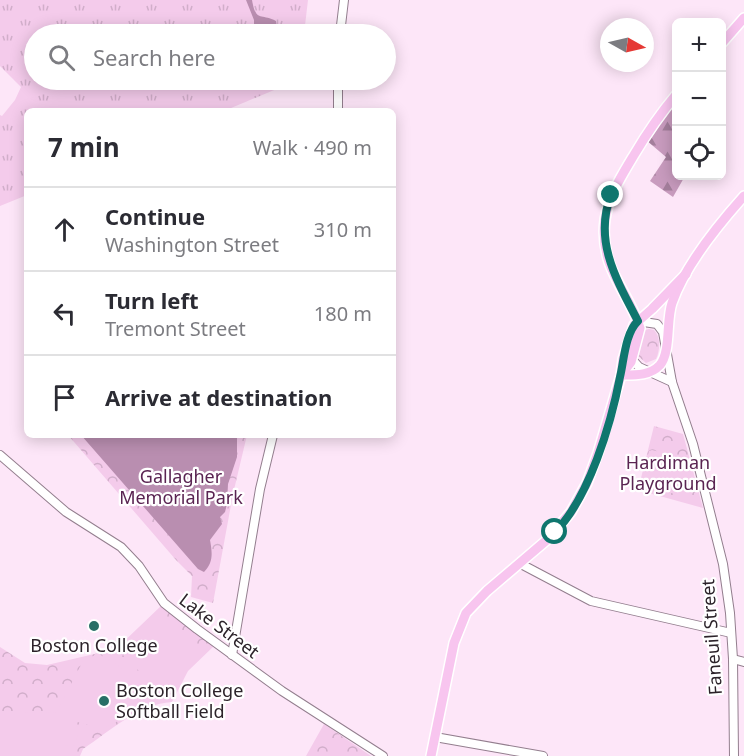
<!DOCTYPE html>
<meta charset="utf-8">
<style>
:root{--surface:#fff;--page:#f7f7f7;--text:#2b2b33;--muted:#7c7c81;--line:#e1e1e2}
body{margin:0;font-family:"Noto Sans",sans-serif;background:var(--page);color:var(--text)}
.controls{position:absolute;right:18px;top:18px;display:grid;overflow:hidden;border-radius:9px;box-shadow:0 3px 15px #0003}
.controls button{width:54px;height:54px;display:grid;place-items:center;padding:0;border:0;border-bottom:2px solid var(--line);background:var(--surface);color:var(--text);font:30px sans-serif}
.compass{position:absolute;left:600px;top:18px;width:54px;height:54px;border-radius:50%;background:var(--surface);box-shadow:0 3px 15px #0003;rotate:98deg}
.stop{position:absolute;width:18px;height:18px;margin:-14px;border:4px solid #0f766e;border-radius:50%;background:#fff}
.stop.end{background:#0f766e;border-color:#fff;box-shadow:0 2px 6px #0008}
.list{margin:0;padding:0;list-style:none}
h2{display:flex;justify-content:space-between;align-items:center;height:78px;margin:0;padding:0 24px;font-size:26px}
h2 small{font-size:20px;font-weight:400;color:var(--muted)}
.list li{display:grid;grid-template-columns:39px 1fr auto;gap:18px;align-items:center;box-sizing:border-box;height:84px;padding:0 24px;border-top:2px solid var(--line)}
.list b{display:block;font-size:22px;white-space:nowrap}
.list p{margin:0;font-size:20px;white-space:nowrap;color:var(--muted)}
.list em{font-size:20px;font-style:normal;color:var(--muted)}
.icon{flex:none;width:33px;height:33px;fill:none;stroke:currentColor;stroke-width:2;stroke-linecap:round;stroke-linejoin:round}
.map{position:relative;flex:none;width:744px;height:756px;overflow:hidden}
.search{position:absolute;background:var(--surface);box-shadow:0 3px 15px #0003;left:24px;top:24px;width:372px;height:66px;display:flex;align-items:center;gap:15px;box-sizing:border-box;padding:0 21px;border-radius:33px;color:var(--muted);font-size:22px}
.panel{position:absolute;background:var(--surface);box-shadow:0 3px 15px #0003;left:24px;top:108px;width:372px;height:330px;border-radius:9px}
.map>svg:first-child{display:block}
.grass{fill:url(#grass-tufts)}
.forest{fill:url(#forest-firs)}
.park{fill:url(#park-crowns)}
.garden{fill:#f4cbeb}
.water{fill:#b98eb0}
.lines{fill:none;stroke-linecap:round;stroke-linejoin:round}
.minor-casing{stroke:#937e8e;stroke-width:10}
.major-casing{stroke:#fff;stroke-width:12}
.minor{stroke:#fff;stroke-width:8}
.major{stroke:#f8c5ef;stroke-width:9}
.route{stroke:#0f766e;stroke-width:8}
.poi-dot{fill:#286f66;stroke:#fff;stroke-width:2}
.labels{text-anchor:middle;stroke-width:4.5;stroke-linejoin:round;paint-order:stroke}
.park-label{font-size:18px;fill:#5a2452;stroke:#fff}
.street-label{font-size:18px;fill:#2c232a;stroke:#fff}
.poi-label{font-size:18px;fill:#2c232a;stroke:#fff}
</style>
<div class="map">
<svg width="744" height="756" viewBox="0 0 744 756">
<defs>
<pattern id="grass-tufts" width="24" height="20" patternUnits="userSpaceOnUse" patternTransform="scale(1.5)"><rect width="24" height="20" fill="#f4cbeb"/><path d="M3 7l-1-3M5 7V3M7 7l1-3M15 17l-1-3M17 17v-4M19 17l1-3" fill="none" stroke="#d1aeca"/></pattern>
<pattern id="forest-firs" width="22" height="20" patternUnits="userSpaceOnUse" patternTransform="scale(1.5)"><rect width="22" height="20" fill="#c89bbe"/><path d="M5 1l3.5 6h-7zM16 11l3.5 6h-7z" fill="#a37e9b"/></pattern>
<pattern id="park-crowns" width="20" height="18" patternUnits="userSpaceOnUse" patternTransform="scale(1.5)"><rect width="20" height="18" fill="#f4cbeb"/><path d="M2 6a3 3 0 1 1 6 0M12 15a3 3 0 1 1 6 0" fill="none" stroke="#d1aeca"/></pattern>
</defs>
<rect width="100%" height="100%" fill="#fde6f8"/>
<polygon class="grass" points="0,0 308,0 304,34 34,34 34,80 298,80 224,111 27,111 27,195 0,206 0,115 2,116 15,100 21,87 0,66"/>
<polygon class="forest" points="676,103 676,176 685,176 673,197 650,181 666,157 646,140"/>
<g class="park">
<path d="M649 329 654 330C661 337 660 351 656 359L646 363 638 356 645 330Z"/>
<polygon points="654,426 683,434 703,508 638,490"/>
<polygon points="68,435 247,435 233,494 213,603 191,597 192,576 176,560"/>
<path d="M162 605 214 646 188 671 172 702C139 704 110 731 83 749L80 756H0V647L25 663 47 665 116 649Z"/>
<polygon points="324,724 371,756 306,756"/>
</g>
<g class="garden">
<path d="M652 450 688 459 691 476C678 497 661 499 640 487L649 451Z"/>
<polygon points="159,618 196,654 159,691 123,655"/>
<path d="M99 654 125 670 144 689C141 704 121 722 107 726 97 729 83 723 73 721L79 729 75 746 66 745 65 756H0V714L22 712 59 713 62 710 59 707 84 659Z"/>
</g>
<g class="water">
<path d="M246 0H252C256 23 261 13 276 21L277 28 274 34H254V20Z"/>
<path d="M81 435H237V457L228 484 227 504 225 512 220 517 222 524 210 540C212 552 214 562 204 572L198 569Z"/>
</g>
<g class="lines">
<g class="minor-casing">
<g id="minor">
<polyline points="340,34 344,0"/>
<polyline points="338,80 338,111"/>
<polyline points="637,321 657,324 663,332 672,382 693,444 723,564 730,613 733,659 734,756"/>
<polyline points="630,357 639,367 672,382"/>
<polyline points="0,455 66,512 121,547 139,566 164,603 197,629 282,691 383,756"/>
<polyline points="519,563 591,601 731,633"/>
<polyline points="232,655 260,489 273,435"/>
<polyline points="733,659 744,662"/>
<polyline points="435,737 543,756"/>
</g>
</g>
<g class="major-casing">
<g id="major">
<polyline points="722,43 744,18"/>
<path d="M621 375 631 362 640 328C633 305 617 285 609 262 595 218 613 190 634 155 647 133 660 114 676 95"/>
<path d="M621 375C634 375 650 376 660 365 671 352 666 320 672 303 685 265 718 225 744 196"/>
<polyline points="431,756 454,643 466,613 487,591 548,539 571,512 587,483 598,453 621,375 623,359 634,325 652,309 686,274"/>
</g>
</g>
<use href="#minor" class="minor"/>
<use href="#major" class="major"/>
</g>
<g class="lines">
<path class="route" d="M555 532C589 498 611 424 620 377 624 361 625 333 638 321 617 281 593 241 611 195"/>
</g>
<g class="poi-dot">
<circle cx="94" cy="626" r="6"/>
<circle cx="104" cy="701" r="6"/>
</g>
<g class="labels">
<g class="park-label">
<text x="668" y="469">Hardiman<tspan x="668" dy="21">Playground</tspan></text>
<text x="181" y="483">Gallagher<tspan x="181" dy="21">Memorial Park</tspan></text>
</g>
<g class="street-label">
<text transform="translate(219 626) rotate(37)" y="6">Lake Street</text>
<text transform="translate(712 637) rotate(-94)" y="6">Faneuil Street</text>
</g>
<g class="poi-label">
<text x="94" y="652">Boston College</text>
<text x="116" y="697" text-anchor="start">Boston College<tspan x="116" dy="21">Softball Field</tspan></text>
</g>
</g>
</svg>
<div class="controls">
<button>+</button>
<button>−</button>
<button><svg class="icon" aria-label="locate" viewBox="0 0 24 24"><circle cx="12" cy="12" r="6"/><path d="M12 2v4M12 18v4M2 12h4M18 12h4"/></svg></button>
</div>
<svg class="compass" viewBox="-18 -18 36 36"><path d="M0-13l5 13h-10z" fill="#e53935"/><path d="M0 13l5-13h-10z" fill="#7c7c81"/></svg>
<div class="stop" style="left:555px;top:532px"></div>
<div class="stop end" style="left:611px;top:195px"></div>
<div class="search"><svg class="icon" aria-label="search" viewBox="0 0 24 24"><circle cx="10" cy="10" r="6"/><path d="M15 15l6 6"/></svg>Search here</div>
<section class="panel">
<h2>7 min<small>Walk · 490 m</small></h2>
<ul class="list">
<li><svg class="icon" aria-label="ahead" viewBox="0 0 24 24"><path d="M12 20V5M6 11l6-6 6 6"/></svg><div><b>Continue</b><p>Washington Street</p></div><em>310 m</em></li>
<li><svg class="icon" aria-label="left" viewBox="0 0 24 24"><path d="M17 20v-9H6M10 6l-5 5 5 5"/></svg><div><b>Turn left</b><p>Tremont Street</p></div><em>180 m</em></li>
<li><svg class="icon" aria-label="arrive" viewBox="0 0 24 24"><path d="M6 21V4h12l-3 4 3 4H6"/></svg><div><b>Arrive at destination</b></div></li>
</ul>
</section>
</div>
